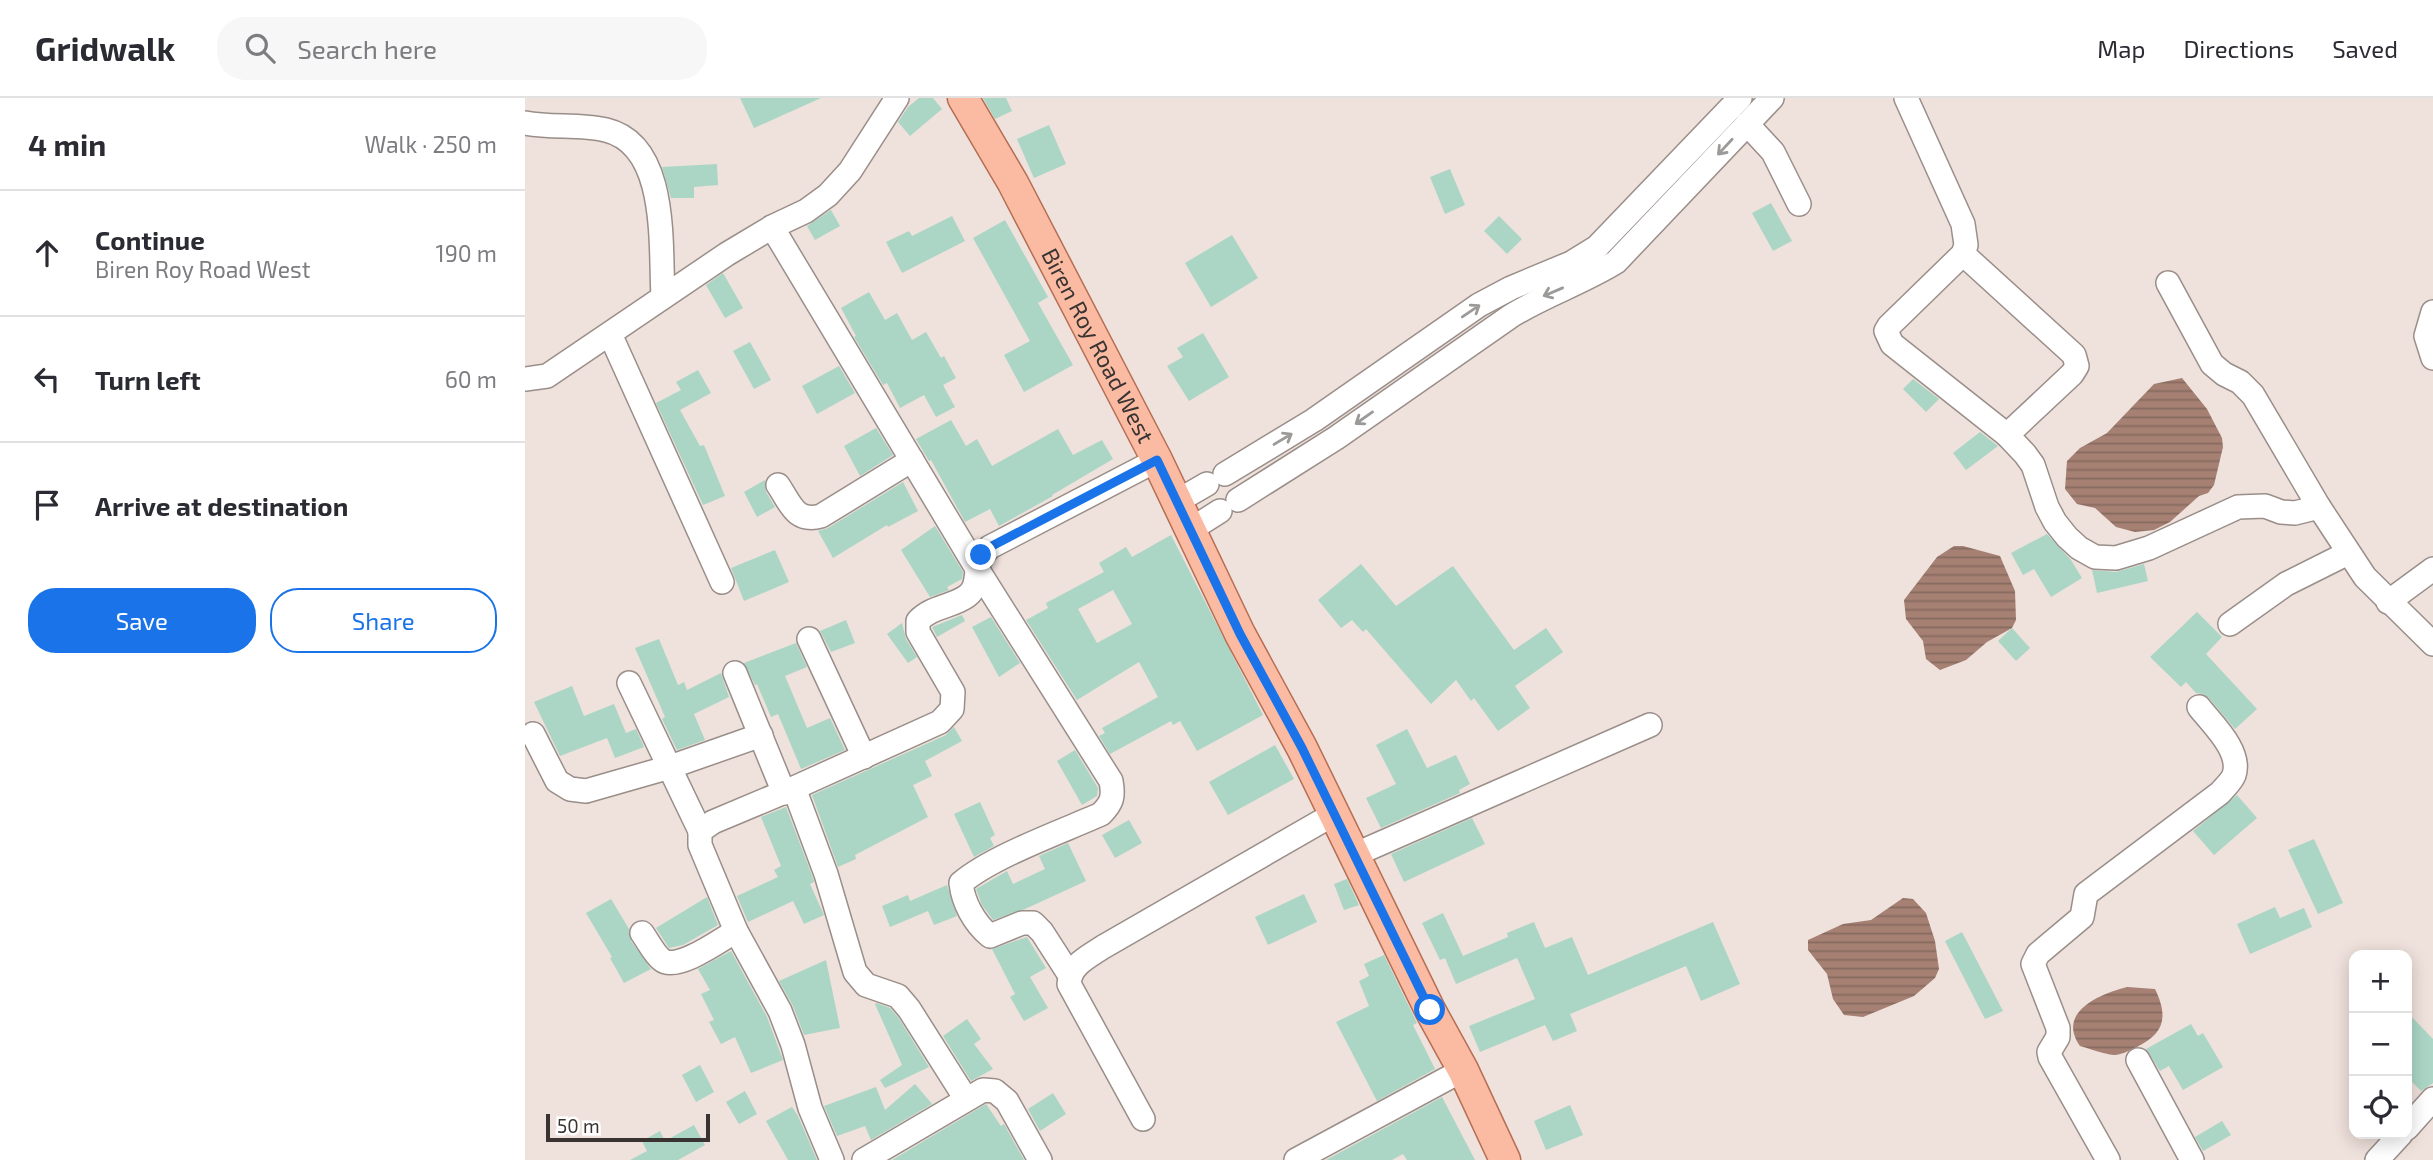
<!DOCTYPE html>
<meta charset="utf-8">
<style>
:root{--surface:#fff;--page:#f7f7f7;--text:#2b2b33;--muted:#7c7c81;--line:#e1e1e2;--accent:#1a73e8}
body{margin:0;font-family:"Exo 2",sans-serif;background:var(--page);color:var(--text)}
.controls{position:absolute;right:21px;bottom:21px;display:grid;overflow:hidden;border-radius:14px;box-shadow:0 4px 18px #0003}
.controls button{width:63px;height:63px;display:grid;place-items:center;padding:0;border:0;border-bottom:2px solid var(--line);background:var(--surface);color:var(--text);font:35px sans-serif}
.scale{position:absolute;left:21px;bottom:18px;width:164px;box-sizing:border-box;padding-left:7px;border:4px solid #393432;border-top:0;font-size:19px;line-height:24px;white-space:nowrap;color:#393432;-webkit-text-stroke:5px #fff;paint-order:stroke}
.stop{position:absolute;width:21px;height:21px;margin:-16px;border:5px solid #1a73e8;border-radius:50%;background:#fff}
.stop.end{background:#1a73e8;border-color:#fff;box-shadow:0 2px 7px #0008}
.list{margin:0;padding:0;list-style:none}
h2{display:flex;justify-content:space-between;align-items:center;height:91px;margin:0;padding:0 28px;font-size:30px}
h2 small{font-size:23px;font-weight:400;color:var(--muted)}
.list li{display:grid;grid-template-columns:46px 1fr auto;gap:21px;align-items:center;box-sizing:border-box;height:126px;padding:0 28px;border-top:2px solid var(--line)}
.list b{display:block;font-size:26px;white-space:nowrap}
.list p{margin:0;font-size:23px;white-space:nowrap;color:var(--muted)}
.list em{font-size:23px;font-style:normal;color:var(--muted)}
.actions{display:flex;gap:14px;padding:21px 28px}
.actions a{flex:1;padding:16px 0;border:2px solid var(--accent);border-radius:28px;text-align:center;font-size:24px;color:var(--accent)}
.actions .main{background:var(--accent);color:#fff}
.icon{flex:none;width:38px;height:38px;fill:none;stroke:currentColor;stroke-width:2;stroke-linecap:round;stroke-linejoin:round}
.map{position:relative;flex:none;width:1908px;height:1062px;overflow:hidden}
header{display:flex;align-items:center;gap:42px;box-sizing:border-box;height:98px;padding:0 35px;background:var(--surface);border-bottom:2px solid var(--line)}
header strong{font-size:33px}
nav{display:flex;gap:38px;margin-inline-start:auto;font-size:24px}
.search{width:490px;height:63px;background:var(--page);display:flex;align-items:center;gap:18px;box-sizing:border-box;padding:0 24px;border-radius:28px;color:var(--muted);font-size:26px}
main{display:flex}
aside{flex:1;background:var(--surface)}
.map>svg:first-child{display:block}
.water{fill:url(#water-rules)}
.building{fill:#abd6c5;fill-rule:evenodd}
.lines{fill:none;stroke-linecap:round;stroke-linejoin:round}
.minor-casing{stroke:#9a8e89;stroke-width:26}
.major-casing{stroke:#b56e53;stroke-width:33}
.minor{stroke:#fff;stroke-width:23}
.major{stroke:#fbbba3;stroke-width:30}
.oneway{stroke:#9c9a98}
.route{stroke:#1a73e8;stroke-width:9}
.labels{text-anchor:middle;stroke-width:7;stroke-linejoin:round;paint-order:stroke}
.street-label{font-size:23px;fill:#393432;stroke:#fff}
</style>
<header>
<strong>Gridwalk</strong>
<div class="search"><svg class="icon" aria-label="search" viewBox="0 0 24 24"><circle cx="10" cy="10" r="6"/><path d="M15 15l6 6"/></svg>Search here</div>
<nav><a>Map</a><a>Directions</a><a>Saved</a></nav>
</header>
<main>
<aside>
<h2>4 min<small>Walk · 250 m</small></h2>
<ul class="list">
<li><svg class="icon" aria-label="ahead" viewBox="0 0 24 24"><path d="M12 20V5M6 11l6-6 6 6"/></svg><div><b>Continue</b><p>Biren Roy Road West</p></div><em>190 m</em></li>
<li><svg class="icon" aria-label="left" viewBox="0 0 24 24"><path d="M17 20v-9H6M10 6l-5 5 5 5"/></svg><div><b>Turn left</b></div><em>60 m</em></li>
<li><svg class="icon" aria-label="arrive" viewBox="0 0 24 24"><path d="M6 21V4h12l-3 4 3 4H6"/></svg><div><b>Arrive at destination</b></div></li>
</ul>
<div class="actions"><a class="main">Save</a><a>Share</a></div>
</aside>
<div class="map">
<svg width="1908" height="1062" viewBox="0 0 1908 1062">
<defs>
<pattern id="water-rules" width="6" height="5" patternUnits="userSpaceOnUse" patternTransform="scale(1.75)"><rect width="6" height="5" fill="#a58073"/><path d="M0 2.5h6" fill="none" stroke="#876a5f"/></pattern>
</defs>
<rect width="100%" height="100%" fill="#efe1dc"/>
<g class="water">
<polygon points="1657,280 1682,311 1697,340 1698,349 1689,387 1683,395 1674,398 1645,424 1629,432 1610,434 1591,429 1570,410 1552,406 1540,391 1542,363 1555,350 1582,335 1629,286"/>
<polygon points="1429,448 1438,448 1475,458 1490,493 1491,522 1487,530 1462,544 1441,562 1415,572 1401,561 1398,543 1381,521 1379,502 1412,459"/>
<polygon points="1378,800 1388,801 1401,815 1410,843 1414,871 1410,880 1389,898 1338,919 1319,917 1308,901 1302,876 1283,852 1283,842 1318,826 1346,822"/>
<path d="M1602 889 1630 891C1644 920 1639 936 1610 950 1603 953 1596 957 1589 957 1578 956 1566 951 1555 948 1531 914 1575 896 1602 889Z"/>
</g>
<g class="building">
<polygon points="215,0 296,0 229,30"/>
<polygon points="394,0 408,0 417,11 385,38 373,24 383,9"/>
<polygon points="458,0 481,0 487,13 470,21"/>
<polygon points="524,27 541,66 509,80 492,41"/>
<polygon points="192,66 193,87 169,89 169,100 146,100 137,69"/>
<polygon points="925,71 940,107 920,116 905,79"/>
<polygon points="1246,105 1267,143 1248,153 1227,115"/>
<polygon points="306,112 315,128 290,142 282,128"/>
<polygon points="427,118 440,143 377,175 361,144 384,133 387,138"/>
<polygon points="974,118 997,141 982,156 959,133"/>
<polygon points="480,122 523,199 513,205 548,267 499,294 479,257 505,243 448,140"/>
<polygon points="707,137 733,180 686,209 660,165"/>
<polygon points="198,175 218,210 200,220 181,187"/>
<polygon points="344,194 360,222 372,215 387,242 401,234 416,260 419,258 431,280 418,287 430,309 411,319 399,297 375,310 362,285 358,287 329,239 331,238 316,210"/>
<polygon points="678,235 704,279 664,303 642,268 658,259 652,250"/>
<polygon points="225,244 246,282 229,291 208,253"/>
<polygon points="314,268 330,295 292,316 277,288"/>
<polygon points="173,272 186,295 155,312 175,348 179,347 200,398 178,407 131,305 156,292 151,284"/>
<polygon points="1388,281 1414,301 1401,314 1378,291"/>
<polygon points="426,322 441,348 452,341 467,368 533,331 548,357 577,342 588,361 527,397 528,398 474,428 465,411 440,424 406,362 404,363 391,341"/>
<polygon points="351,330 368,357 335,378 319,348"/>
<polygon points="1455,334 1473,348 1441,372 1428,355"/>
<polygon points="240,382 241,394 250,409 232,419 219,394"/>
<polygon points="378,384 393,413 363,429 362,427 308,460 293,433 303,430"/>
<polygon points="410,428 438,474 437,481 422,489 424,492 405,499 376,452"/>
<polygon points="1522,436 1546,462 1557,480 1526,499 1509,471 1498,477 1486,455"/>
<path d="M646 437 738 617 672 653 655 623 648 627 646 623 585 656 574 638 580 635 577 630 633 599 614 564 552 602 501 522 523 510 521 505 579 474 574 465 601 449 607 459ZM588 492 607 526 572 545 553 511Z"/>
<polygon points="250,452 264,484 219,503 206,470"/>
<polygon points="836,466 871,508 928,468 989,552 1021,530 1038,554 990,588 1005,610 973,633 949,600 946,603 931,582 906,606 841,531 838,534 827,522 816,530 793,502"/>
<polygon points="1619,466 1623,483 1572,495 1567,472 1591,474"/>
<polygon points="1672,514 1697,539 1681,556 1732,611 1710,631 1684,600 1678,596 1671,595 1661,584 1656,589 1625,559"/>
<polygon points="437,517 440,523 412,539 407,529"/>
<polygon points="466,519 495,565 474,579 447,529"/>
<polygon points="321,522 330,545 306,554 295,533"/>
<polygon points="377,525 381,541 392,559 383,565 362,536"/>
<polygon points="1487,530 1505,550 1491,563 1473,543"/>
<polygon points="134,541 153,587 159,584 162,592 196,575 204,599 169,616 180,642 152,652 137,621 140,619 110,550"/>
<polygon points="271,545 282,569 260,578 282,630 305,620 320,652 276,671 253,616 246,619 232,586 230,587 219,565"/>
<polygon points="47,588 59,618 89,606 101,635 111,631 119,649 90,660 82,640 35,658 9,604"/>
<polygon points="429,629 437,643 400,663 407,678 388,687 403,719 330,757 331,761 313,769 287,697 421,637"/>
<polygon points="882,631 902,670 931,657 945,686 934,692 935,695 856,730 841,700 871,686 851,647"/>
<polygon points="750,647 769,681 703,717 684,684"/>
<polygon points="550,652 573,690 572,698 557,707 532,663"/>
<polygon points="1712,697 1732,720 1689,757 1668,733"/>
<polygon points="455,704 470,737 465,740 469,748 449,759 429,716"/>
<polygon points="261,709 288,780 289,784 285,786 299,817 279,826 268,803 223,824 212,798 253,779 249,772 256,768 236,719"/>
<polygon points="947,720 960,746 879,784 866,756"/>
<polygon points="604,722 617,745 590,760 577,737"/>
<polygon points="1789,741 1818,805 1793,816 1763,752"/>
<polygon points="543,745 561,783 500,811 468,822 457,807 451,791 482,773 488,786 520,771 514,758"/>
<polygon points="822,781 834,807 819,812 809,786"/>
<polygon points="422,787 432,818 409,827 403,813 365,829 357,808 383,797 385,803"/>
<polygon points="779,796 792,824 743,847 730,819"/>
<polygon points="182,799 193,827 158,847 144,850 131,830"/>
<polygon points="86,801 104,831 106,843 126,871 99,885 85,860 87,859 61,815"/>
<polygon points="1750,809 1755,820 1779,810 1787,829 1725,856 1712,826"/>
<polygon points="918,815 938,858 983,839 982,835 1009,824 1020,850 1047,839 1063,877 1188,824 1215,886 1176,903 1161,868 1045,916 1052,933 1028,943 1020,927 955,954 944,928 1010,901 992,860 931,886 920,860 915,862 897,825"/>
<polygon points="1437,834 1478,913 1460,921 1420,843"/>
<polygon points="502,839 521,870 505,879 523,910 499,923 485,899 490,896 467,851"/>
<polygon points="206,853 242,919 258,962 226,975 210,939 196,946 184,924 189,922 176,896 185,892 173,871"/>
<polygon points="859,857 892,925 888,927 910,971 852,1003 811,924 844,908 834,883 844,878 839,866"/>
<polygon points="301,862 315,930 279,937 268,908 254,883"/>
<polygon points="352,905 365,910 373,919 404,969 360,990 355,982 377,967 350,906"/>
<polygon points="1882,914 1908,941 1908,985 1896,993 1882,979"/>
<polygon points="442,921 456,941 449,946 468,971 446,983 418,938"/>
<polygon points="1666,926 1673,938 1678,935 1698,969 1658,992 1644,968 1635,973 1621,951"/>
<polygon points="175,967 189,994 171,1004 157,977"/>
<polygon points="390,986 407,1006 346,1042 340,1028 312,1038 299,1008 351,989 360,1012"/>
<polygon points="220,993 232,1016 214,1026 201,1004"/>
<polygon points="528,995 541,1016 515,1033 503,1011"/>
<polygon points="917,999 950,1062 882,1062 878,1056 867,1062 801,1062"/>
<polygon points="461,1006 476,1028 479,1026 499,1062 367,1062"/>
<polygon points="1045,1007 1058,1037 1021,1052 1009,1023"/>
<polygon points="267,1009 273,1018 292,1062 263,1062 241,1023"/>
<polygon points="1697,1023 1706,1037 1678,1053 1670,1039"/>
<polygon points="169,1027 180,1047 153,1062 105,1062 122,1053 117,1043 135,1033 140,1043"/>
</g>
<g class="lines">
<g class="minor-casing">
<g id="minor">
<polyline points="1381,0 1438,126 1441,147 1438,156 1364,228 1361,233 1367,246 1482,337 1500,356 1508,367 1522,409 1530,424 1542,439 1554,450 1570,459 1591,460 1624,450 1713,409 1740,408 1756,414 1770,415 1794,409"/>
<path d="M0 25C26 30 55 26 81 32 144 47 135 148 138 199"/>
<polyline points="1222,26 1248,54 1274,106"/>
<path d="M247 129 451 469 586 683C589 699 587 705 576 716 536 734 468 758 436 785 438 804 449 825 465 838L497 825H508L517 834 544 876"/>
<polyline points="1438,156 1549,257 1552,268 1547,276 1482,337"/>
<polyline points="1643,185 1687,266 1699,276 1715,284 1728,297 1794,409 1840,479 1908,546"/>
<polyline points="1908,214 1901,238 1908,260"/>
<polyline points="85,236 197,484"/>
<polyline points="0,281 22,278 202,156 247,129 281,113 303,97 325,73 372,0"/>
<polyline points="700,376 789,322 954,207 986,190 1046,165 1072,149 1215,0"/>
<path d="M253 387C266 406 270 425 296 418L387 362"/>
<path d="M713 402 811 340 986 218C1020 197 1057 185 1091 164L1247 0"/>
<polyline points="651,404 682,386"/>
<polyline points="665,432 695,413"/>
<polyline points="1863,504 1908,471"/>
<polyline points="1705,526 1761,486 1823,455"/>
<polyline points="284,541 339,659"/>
<polyline points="210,575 259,695"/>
<polyline points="104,585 175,733"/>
<polyline points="8,636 32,683 45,691 61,693 145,669 236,637"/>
<polyline points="269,690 301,776 330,874 341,887 373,898 384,911 441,1001"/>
<polyline points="829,757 1125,627"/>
<path d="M117 835C123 843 129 856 137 862 152 874 197 841 211 833"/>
<polyline points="1613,962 1667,1062"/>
<path d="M618 1021 544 886C545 867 563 859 578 849L809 716"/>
<polyline points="1882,1030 1908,1001"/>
<path d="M307 1062 285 1010 268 947 255 913 211 833 175 747V733L188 724 269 690 415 624 427 611 428 594 393 534V523C407 508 427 509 442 498 458 486 444 468 465 449L632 362"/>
<polyline points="339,1062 458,992 470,993 482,1003 515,1062"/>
<polyline points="771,1062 938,972"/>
<path d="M1583 1062 1525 959 1524 954 1533 939V930L1508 866 1513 856 1557 819 1561 796 1695 695C1699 690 1707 683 1709 677 1717 653 1687 626 1674 609"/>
<polyline points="1852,1062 1876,1036"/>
</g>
</g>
<g class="major-casing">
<g id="major">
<path id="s1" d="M438 0 488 85 632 362 715 536 777 650 905 912 938 972 980 1062"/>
</g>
</g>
<use href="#minor" class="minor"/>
<use href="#major" class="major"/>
</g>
<defs><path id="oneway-shaft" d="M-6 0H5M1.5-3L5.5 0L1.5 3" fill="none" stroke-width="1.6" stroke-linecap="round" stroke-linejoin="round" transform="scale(1.75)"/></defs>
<g class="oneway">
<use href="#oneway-shaft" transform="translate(1200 49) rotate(133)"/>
<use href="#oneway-shaft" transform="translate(1028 194) rotate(157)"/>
<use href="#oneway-shaft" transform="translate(946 213) rotate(-34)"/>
<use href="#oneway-shaft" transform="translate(839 320) rotate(145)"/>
<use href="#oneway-shaft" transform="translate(758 341) rotate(-31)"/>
</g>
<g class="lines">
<polyline class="route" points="456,457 465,449 632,362 715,536 777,650 905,912"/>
</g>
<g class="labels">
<g class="street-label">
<text dy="8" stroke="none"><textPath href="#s1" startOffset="282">Biren Roy Road West</textPath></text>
</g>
</g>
</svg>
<div class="controls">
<button>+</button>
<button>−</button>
<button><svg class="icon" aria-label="locate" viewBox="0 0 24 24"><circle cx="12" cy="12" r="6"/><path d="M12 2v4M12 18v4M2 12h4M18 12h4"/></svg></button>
</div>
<div class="scale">50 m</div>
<div class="stop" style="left:905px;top:912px"></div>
<div class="stop end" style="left:456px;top:457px"></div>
</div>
</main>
